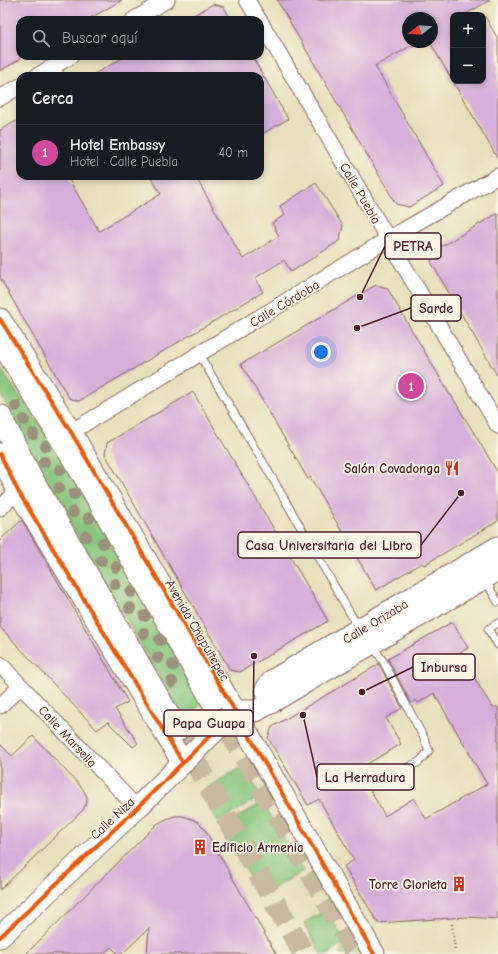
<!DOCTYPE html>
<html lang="es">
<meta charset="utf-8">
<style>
:root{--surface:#171b24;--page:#242831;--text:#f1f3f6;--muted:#9ea1a6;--line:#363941;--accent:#2563eb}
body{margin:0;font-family:"Comic Neue",sans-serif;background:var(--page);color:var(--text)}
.controls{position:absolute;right:12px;top:12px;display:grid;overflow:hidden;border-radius:8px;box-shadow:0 2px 6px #0003}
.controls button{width:36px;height:36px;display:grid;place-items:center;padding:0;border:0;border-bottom:1px solid var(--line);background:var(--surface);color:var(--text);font:20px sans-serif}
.compass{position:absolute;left:402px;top:12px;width:36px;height:36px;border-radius:50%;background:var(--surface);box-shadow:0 2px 6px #0003;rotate:253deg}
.you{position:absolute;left:321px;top:352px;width:14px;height:14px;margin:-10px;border:3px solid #fff;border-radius:50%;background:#1a73e8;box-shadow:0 0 0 6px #1a73e833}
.badge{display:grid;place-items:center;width:26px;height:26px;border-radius:50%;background:var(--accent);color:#fff;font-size:13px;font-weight:700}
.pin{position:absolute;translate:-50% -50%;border:2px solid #fff;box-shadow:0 1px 4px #0006}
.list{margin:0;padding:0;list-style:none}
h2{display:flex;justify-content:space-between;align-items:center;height:52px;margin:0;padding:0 16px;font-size:17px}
h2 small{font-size:13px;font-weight:400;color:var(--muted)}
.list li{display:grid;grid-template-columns:26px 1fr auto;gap:12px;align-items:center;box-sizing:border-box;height:56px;padding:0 16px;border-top:1px solid var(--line)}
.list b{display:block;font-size:15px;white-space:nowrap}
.list p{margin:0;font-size:13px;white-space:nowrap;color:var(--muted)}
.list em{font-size:13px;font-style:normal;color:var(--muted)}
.icon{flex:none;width:22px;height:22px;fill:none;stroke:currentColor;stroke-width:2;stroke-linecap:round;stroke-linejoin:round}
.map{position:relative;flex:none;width:498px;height:954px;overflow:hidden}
.search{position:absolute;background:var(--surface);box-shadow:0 2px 6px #0003;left:16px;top:16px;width:248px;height:44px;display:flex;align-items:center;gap:10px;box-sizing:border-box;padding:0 14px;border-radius:12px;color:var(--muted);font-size:15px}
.panel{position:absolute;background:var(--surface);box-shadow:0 2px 6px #0003;left:16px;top:72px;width:248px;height:108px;border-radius:12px}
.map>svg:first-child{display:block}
.green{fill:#88c67d;stroke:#697254}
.building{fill:#d5afd9}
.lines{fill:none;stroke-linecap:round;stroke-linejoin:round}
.primary-tunnel{stroke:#c8b99f;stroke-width:22;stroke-dasharray:22 11;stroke-linecap:butt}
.lane-casing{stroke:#81635e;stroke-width:9}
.street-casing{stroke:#81635e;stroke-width:17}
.secondary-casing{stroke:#81635e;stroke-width:23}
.primary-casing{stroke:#81635e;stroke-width:24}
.path{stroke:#81635e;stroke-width:2.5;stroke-dasharray:1 3;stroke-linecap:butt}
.lane{stroke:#fff;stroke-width:7}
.street{stroke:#fff;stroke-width:15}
.secondary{stroke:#fff;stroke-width:21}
.primary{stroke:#fff;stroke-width:22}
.cycleway-casing{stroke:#fcf5e5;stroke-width:6}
.cycleway{stroke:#e8590c;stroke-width:4}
.tree{fill:#9c917a}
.labels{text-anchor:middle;stroke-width:3.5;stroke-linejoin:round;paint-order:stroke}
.street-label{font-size:13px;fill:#4a1f2b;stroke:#fcf5e5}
.poi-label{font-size:13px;font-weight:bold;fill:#4a1f2b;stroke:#fcf5e5;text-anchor:end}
.leader{fill:none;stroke:#4a1f2b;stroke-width:1.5}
.callout-dot{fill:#4a1f2b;stroke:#fcf5e5;stroke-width:1.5}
.callout{fill:#fcf5e5;stroke:#4a1f2b;stroke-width:1.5}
.callout-label{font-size:14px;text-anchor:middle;font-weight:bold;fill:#4a1f2b}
</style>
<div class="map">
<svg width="498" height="954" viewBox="0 0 498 954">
<rect width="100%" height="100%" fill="#fcf5e5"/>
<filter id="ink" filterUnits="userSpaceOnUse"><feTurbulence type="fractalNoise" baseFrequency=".025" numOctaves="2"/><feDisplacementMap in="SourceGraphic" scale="8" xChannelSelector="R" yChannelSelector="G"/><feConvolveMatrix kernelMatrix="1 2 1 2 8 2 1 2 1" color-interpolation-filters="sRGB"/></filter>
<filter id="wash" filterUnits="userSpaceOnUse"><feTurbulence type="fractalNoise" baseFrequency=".012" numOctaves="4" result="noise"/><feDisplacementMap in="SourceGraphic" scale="16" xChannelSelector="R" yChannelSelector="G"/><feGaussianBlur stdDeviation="0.9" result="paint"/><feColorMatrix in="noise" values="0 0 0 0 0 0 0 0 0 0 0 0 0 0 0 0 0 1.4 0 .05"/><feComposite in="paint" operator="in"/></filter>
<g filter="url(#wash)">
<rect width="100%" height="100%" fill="#e8e0bc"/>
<g class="green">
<polygon points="0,368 54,445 203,702 185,720 32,458 0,393"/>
<polygon points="243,766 261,796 218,822 200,792"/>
<polygon points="263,802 303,871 261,896 221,827"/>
<polygon points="334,905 336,910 329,914 348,947 355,944 363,954 338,954 343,951 340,945 330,952 331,954 321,954 304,923"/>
</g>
<g id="blocks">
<g class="building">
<polygon points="0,0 122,0 87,20 20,20 20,59 0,71"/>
<polygon points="277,0 490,0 464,15 453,15 453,81 483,81 483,13 498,39 498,159 430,42 432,42 432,18 408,18 408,42 418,42 375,66 444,186 409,207 396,204"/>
<polygon points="213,4 224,7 231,20 186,20"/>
<polygon points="126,56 252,56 288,119 260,135 260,76 91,76"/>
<polygon points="20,119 20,176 67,176 99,231 161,194 150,176 195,176 243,259 279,236 272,223 285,215 280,206 316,183 343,226 339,241 291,272 284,260 255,278 263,292 79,401 69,398 0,278 0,130"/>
<polygon points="498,213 498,377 431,262 434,251"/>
<polygon points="376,285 387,288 450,395 451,395 498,473 498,521 424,565 422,563 376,590 310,477 308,479 241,364"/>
<polygon points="193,392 328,621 240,672 230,670 105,454 107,443"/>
<polygon points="22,520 128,702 115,709 138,743 133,747 108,722 97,730 0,627 0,540"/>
<polygon points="452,622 468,648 459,653 492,707 498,707 498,919 466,917 378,923 344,866 354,860 319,799 308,805 268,738 272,727 379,664 402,708 386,718 401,744 362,767 365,772 361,774 385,816 414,798 426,819 487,784 434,693 418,703 416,700 411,703 388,659"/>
<polygon points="33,736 83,789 87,797 87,802 83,810 0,890 0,744 12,756"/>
<polygon points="175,816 183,816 192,819 198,822 204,828 276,954 147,954 149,928 122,954 118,954 111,947 103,954 26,954 157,824 169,818"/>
</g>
</g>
</g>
<g filter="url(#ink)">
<use href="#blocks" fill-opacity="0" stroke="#81635e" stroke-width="1"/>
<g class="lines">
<g class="primary-tunnel">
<polyline points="212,700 353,947 359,954"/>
<polyline points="177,730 304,954"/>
</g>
<g class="lane-casing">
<g id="lane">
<polyline points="55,65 61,76"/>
<polyline points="199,354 266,467 358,627"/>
<polyline points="485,580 498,602"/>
<polyline points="498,623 488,629 498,645"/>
<polyline points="373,646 383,661 424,738 429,751 419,762 384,779"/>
</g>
</g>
<g class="street-casing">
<g id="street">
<polyline points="247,0 259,20"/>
<polyline points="133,20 167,0"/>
<polyline points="260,21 498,426"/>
<polyline points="37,76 71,56"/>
<polyline points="0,98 20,86"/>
<polyline points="71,432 388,239 498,176"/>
<polyline points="0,508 18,491"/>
<polyline points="0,664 137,808"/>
<polyline points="0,706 21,686"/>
</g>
</g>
<g class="secondary-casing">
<g id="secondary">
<polyline points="0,319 71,432 235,711 374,954"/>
<polyline points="0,454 18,491 183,763"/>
<polyline points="271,703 266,689 273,680 498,547"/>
<polyline points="235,711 256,711 498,570"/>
<polyline points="0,937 137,808 235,711"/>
</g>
</g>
<g class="primary-casing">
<g id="primary">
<polyline points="0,340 92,489 212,700"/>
<polyline points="0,416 32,479 177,730"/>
</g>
</g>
<polyline class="path" points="452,924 455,950"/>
<use href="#lane" class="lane"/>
<use href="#street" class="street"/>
<use href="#secondary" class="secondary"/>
<use href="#primary" class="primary"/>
<g class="cycleway-casing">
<g id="cycleway">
<polyline points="0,319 71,432 235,711 374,954"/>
<polyline points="0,454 18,491 183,763"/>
<polyline points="0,937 137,808 235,711"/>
</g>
</g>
<use href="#cycleway" class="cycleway"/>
</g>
<g class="tree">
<circle cx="16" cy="406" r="6"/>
<circle cx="24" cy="420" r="6"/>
<circle cx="33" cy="434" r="6"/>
<circle cx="46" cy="446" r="6"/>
<circle cx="44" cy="462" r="6"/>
<circle cx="60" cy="470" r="6"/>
<circle cx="59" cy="488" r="6"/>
<circle cx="74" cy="494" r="6"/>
<circle cx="73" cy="512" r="6"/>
<circle cx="89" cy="518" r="6"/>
<circle cx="86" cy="536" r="6"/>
<circle cx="103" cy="543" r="6"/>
<circle cx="101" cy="561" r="6"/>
<circle cx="116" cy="567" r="6"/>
<circle cx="115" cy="584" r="6"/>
<circle cx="131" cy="592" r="6"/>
<circle cx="130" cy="608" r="6"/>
<circle cx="145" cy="616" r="6"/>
<circle cx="144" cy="633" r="6"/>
<circle cx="160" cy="640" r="6"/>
<circle cx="158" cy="658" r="6"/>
<circle cx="173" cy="665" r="6"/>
<circle cx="172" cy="682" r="6"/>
</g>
</g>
<defs>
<g id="restaurant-bare" transform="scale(1.2)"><path d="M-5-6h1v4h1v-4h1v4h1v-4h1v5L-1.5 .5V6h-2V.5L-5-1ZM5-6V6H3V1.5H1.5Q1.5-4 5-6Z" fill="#c8321e" stroke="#fcf5e5" stroke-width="2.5" paint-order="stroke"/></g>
<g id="building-bare" transform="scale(1.2)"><path d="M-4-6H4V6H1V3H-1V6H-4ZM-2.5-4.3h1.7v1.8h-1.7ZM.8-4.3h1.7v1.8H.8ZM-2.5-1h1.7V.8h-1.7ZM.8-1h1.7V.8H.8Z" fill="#c8321e" stroke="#fcf5e5" stroke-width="2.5" paint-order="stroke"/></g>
</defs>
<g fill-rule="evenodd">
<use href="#restaurant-bare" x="452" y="468"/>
<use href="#building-bare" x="200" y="847"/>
<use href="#building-bare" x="459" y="884"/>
</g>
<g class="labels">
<g class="street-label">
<text transform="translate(361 193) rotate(60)" y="5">Calle Puebla</text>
<text transform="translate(284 303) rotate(-31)" y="5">Calle Córdoba</text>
<text transform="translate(375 621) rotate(-31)" y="5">Calle Orizaba</text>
<text transform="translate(198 630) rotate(60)" y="5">Avenida Chapultepec</text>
<text transform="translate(68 736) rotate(47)" y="5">Calle Marsella</text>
<text transform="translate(112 818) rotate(-43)" y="5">Calle Niza</text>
</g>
<g class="poi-label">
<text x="440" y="473">Salón Covadonga</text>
<text x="212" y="852" text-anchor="start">Edificio Armenia</text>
<text x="447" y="889">Torre Glorieta</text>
</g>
</g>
<path class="leader" d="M360 297L385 246M357 328L411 308M461 493L421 545M362 692L413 667M254 656L253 723M303 715L317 777"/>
<g class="callout-dot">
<circle cx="360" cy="297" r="4"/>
<circle cx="357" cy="328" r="4"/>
<circle cx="461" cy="493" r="4"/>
<circle cx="362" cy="692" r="4"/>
<circle cx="254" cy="656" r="4"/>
<circle cx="303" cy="715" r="4"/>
</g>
<g class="callout">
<rect x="385" y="233" width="56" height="26" rx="4"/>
<rect x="411" y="295" width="50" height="26" rx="4"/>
<rect x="238" y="532" width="183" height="26" rx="4"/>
<rect x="413" y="654" width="62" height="26" rx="4"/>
<rect x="164" y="710" width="89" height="26" rx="4"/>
<rect x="317" y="764" width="97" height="26" rx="4"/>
</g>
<g class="callout-label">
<text x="413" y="251">PETRA</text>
<text x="436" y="313">Sarde</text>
<text x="329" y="550">Casa Universitaria del Libro</text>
<text x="444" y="672">Inbursa</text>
<text x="209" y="728">Papa Guapa</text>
<text x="365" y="782">La Herradura</text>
</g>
</svg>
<div class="controls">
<button>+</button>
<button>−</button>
</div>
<svg class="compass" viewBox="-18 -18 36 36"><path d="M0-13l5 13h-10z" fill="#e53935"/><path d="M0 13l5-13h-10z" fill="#9ea1a6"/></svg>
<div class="you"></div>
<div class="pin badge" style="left:411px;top:386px;background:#d1479c">1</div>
<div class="search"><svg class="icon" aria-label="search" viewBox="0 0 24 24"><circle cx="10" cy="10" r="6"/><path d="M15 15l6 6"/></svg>Buscar aquí</div>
<section class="panel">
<h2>Cerca<small></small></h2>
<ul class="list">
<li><span class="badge" style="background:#d1479c">1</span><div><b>Hotel Embassy</b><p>Hotel · Calle Puebla</p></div><em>40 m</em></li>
</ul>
</section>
</div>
